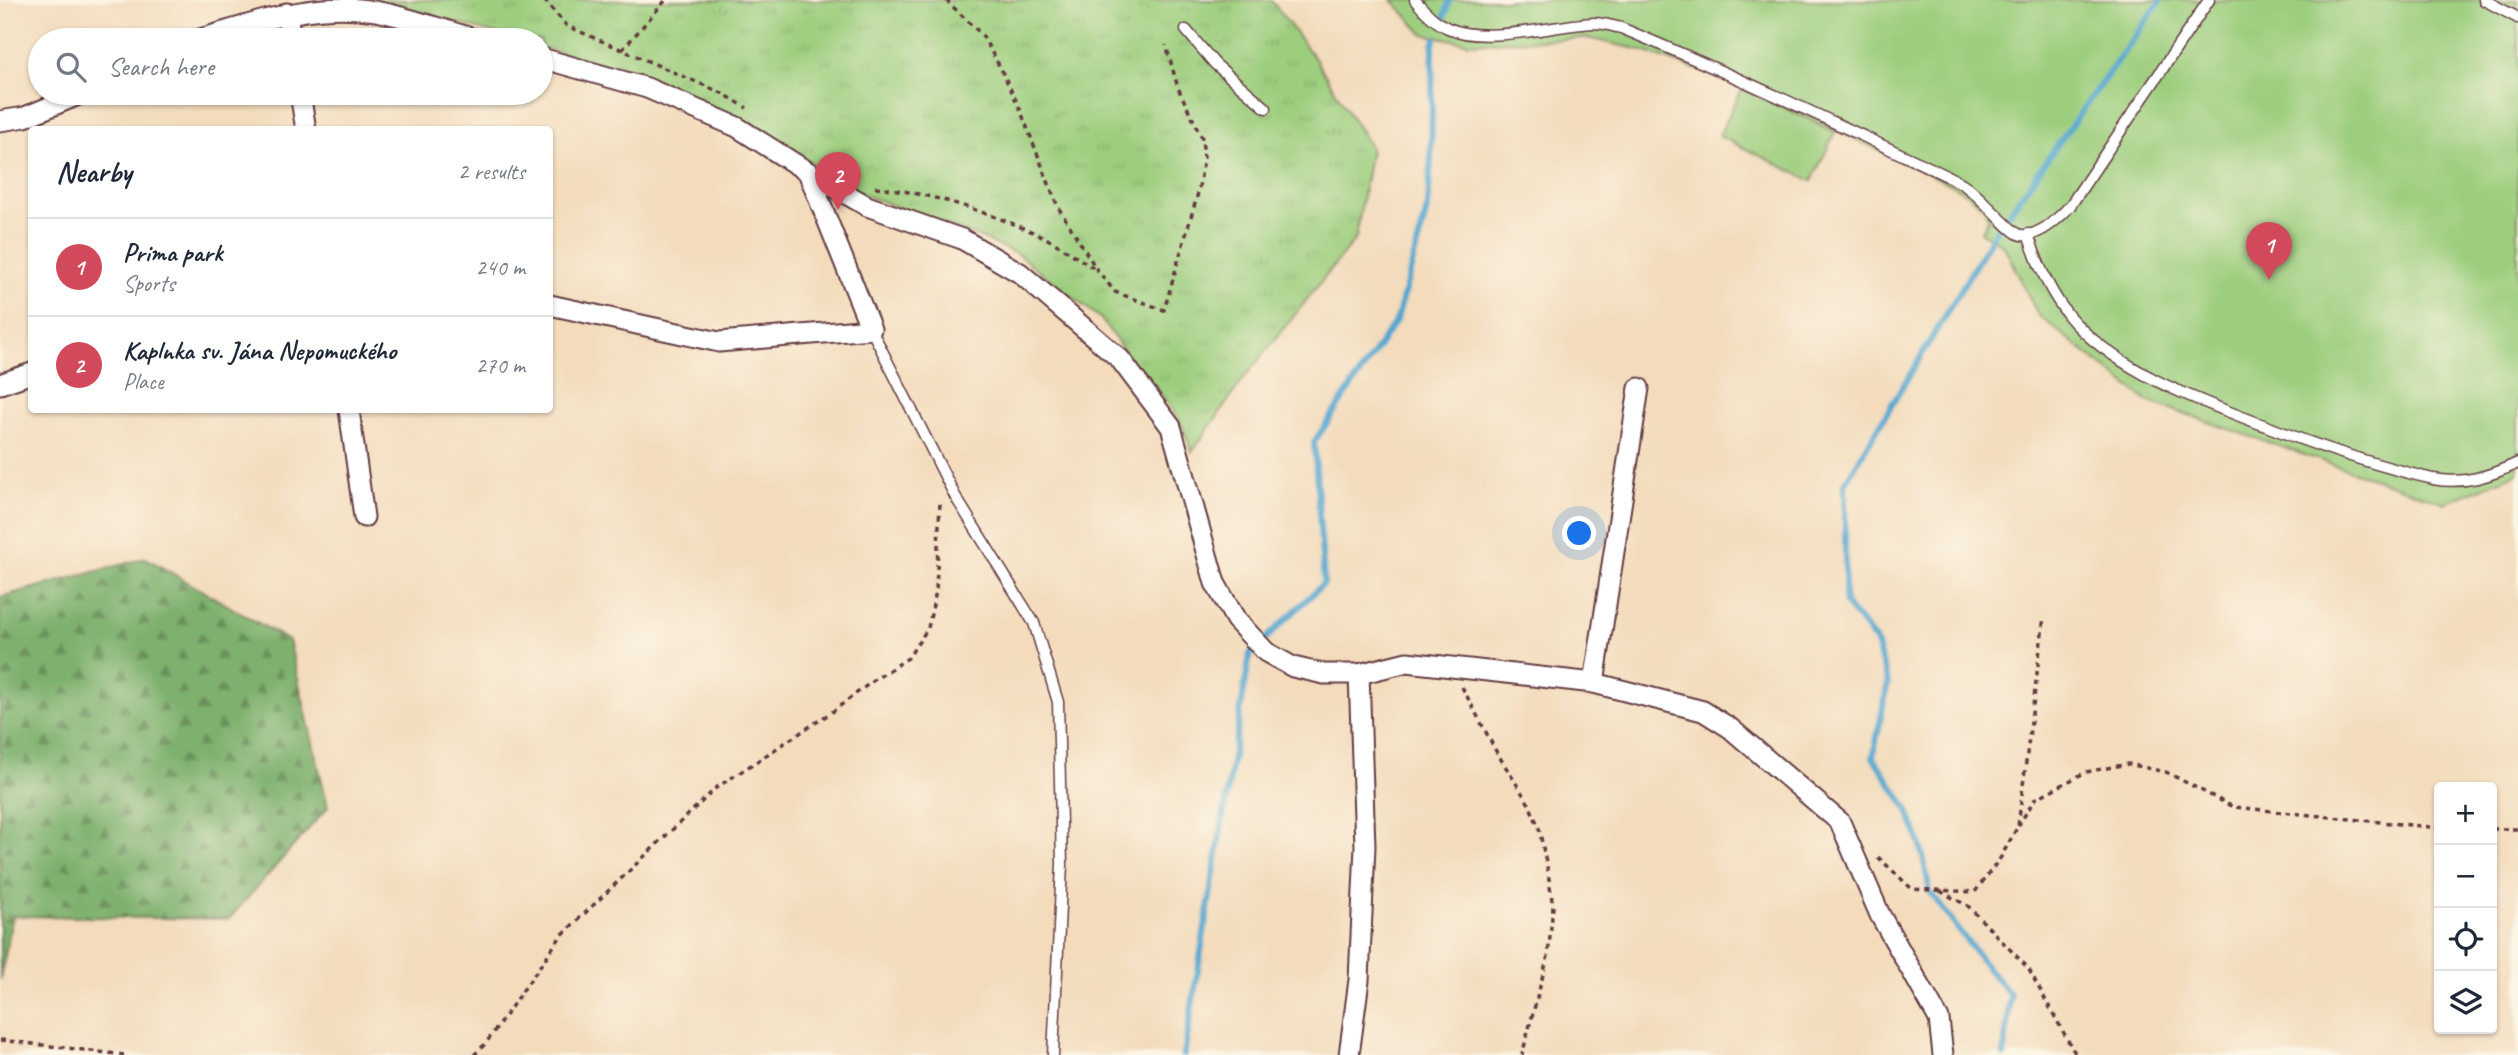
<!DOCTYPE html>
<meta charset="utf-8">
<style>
:root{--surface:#fff;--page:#f2f2f3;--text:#1f2937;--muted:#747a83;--line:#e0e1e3;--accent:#d1495b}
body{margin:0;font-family:Caveat,sans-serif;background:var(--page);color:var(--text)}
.controls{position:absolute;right:21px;bottom:21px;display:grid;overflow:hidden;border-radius:7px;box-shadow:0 2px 5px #0004}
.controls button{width:63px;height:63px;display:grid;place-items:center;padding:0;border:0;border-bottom:2px solid var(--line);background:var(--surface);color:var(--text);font:35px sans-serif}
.you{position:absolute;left:1580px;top:534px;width:24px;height:24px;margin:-18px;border:5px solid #fff;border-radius:50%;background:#1a73e8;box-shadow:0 0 0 10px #1a73e833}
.badge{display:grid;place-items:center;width:46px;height:46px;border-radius:50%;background:var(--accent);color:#fff;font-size:23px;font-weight:700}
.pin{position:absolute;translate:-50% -58px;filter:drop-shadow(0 2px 4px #0008)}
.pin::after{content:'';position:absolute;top:37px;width:24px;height:21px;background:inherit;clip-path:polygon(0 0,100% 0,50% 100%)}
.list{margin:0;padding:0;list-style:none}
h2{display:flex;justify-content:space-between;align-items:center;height:91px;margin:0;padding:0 28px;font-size:30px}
h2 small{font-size:23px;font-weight:400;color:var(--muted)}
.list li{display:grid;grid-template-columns:46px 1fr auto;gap:21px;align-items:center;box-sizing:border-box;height:98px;padding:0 28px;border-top:2px solid var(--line)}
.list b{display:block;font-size:26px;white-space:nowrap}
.list p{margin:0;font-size:23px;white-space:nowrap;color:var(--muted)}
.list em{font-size:23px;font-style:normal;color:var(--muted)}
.icon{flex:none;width:38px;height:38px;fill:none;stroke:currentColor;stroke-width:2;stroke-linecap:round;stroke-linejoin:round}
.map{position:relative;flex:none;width:2518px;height:1055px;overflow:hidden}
.search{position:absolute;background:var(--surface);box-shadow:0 2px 5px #0004;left:28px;top:28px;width:525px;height:77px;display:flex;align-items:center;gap:18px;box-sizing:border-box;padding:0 24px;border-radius:38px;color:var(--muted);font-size:26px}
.panel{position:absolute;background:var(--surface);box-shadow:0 2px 5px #0004;left:28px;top:126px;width:525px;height:287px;border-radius:7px}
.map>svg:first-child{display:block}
.grass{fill:url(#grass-tufts);stroke:#747654;stroke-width:2}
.forest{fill:url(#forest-firs);stroke:#64684c;stroke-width:2}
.pitch{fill:#9dce7e;stroke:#747654;stroke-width:2}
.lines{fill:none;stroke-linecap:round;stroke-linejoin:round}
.stream{stroke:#53a6cf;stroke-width:6}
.service-casing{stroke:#633b41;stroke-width:13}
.minor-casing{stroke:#633b41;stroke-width:23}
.path{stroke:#633b41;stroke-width:3.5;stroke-dasharray:5 5;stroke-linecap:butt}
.service{stroke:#fff;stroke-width:10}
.minor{stroke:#fff;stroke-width:19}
</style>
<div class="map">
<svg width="2518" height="1055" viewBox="0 0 2518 1055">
<defs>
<pattern id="grass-tufts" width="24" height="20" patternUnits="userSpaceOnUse" patternTransform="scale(1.75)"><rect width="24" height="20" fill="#9dce7e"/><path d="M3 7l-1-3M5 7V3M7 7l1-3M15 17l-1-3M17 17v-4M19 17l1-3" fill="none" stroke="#89b06d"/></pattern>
<pattern id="forest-firs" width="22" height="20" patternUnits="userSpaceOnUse" patternTransform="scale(1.75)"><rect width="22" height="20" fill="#7eb16d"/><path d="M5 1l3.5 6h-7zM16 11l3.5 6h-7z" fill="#698f5a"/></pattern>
</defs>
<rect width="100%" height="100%" fill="#fcf5e5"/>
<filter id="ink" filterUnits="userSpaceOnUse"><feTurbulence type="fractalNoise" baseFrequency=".0143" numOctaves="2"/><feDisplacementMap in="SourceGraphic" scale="14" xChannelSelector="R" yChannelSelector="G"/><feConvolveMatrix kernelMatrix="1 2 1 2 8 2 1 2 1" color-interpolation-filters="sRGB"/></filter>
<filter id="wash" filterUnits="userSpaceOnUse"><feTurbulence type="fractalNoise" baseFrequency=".00686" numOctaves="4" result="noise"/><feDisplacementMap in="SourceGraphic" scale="28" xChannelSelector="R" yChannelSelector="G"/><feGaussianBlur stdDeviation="1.57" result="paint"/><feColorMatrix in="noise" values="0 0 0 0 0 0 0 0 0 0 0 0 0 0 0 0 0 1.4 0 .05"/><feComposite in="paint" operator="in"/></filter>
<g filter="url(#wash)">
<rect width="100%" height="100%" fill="#f3dbbc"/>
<polygon class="grass" points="376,0 1271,0 1316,60 1371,148 1356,238 1245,377 1192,452 1182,425 1162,395 1133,363 1101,319 1019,255 981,238 867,196 831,177 778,138 651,78 541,47 541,40 517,40"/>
<polygon class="forest" points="146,558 289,641 328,807 229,919 13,916 0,980 0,597"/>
<g class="pitch">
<polygon points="1392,0 2518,0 2518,473 2445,503 2147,401 2038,315 2004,246 1981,232 1988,219 1984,207 1957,187 1735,83 1637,49 1587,38 1469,43 1423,34"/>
<polygon points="1742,88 1835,132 1812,181 1719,136"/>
</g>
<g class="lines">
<g class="stream">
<polyline points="1444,18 1450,0"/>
<polyline points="1184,1055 1250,654 1324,583 1314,442 1397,319 1428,206 1431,158 1433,45 1435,39"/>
<polyline points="2004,1055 2010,994 1988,969 1930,892 1921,847 1907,808 1873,757 1888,682 1875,640 1845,603 1845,483 1994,234 2161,0"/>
</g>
</g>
</g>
<g filter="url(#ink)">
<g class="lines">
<g class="service-casing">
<g id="service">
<path d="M1415 0C1424 11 1434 22 1448 28 1485 45 1553 25 1594 23 1603 23 1612 26 1621 28 1703 62 1784 99 1865 137 1897 153 1930 167 1961 183 1978 192 2011 234 2021 235 2039 237 2059 218 2070 206L2209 0"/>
<polyline points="2484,0 2518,18"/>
<polyline points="1186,30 1215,64 1266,108"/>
<path d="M2028 234C2038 266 2052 298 2075 323 2125 375 2200 401 2266 426 2320 447 2377 466 2433 479 2464 485 2490 476 2518 463"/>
<polyline points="871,329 955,496 1034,623 1058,702 1062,864 1053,1055"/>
</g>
</g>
<g class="minor-casing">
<g id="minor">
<polyline points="287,13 291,40"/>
<path d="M197 40C255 23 314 0 375 11 410 17 445 31 479 40"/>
<polyline points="541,58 647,88 737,127 808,172 871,329 719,342 550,305"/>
<polyline points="300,93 306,130"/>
<polyline points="0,121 25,117 83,93"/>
<polyline points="808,172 867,206 962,239 1020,273 1120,359 1171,427 1215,583 1236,620 1266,652 1293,667 1324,674 1359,674 1407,662 1594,683 1703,711 1730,728 1840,822 1880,915 1939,1019 1943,1055"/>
<polyline points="0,384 32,373"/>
<polyline points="349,410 364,517"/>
<polyline points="1594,683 1639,388"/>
<polyline points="1349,1055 1359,980 1365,846 1359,674"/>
</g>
</g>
<g class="path">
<polyline points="544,0 567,26 724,94 747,108"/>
<polyline points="946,0 982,35 1001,69 1020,109 1058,207 1097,270 1115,292 1164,310 1198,193 1204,158 1202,138 1178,88 1166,45"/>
<polyline points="622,50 666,0"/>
<path d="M875 187C931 193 984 211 1035 233 1056 242 1076 257 1095 269"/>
<polyline points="1462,687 1497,753 1529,804 1539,828 1548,872 1553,907 1548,956 1522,1055"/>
<polyline points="2018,826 2035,799 2086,772 2128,764 2166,772 2233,807 2439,828"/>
<polyline points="2492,829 2518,829"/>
<polyline points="1878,857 1912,889 1975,892 2001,857 2018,826 2044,617"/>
<polyline points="1940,891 1968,906 2028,968 2076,1055"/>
<polyline points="0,1040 125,1055"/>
<polyline points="474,1055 486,1043 561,936 716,788 832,712 874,680 908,658 928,628 936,591 940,502"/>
</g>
<use href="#service" class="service"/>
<use href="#minor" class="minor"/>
</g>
</g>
</svg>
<div class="controls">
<button>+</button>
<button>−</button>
<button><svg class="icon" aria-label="locate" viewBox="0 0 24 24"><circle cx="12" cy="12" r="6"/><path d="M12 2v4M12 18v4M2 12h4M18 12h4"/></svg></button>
<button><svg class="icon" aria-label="layers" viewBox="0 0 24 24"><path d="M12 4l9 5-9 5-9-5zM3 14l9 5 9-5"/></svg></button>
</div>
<div class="you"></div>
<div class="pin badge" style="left:2269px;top:280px">1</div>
<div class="pin badge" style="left:838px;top:210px">2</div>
<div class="search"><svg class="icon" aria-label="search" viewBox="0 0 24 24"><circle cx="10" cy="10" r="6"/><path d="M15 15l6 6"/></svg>Search here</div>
<section class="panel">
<h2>Nearby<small>2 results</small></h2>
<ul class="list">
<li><span class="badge">1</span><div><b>Prima park</b><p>Sports</p></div><em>240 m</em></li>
<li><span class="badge">2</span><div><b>Kaplnka sv. Jána Nepomuckého</b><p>Place</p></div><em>270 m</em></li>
</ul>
</section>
</div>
